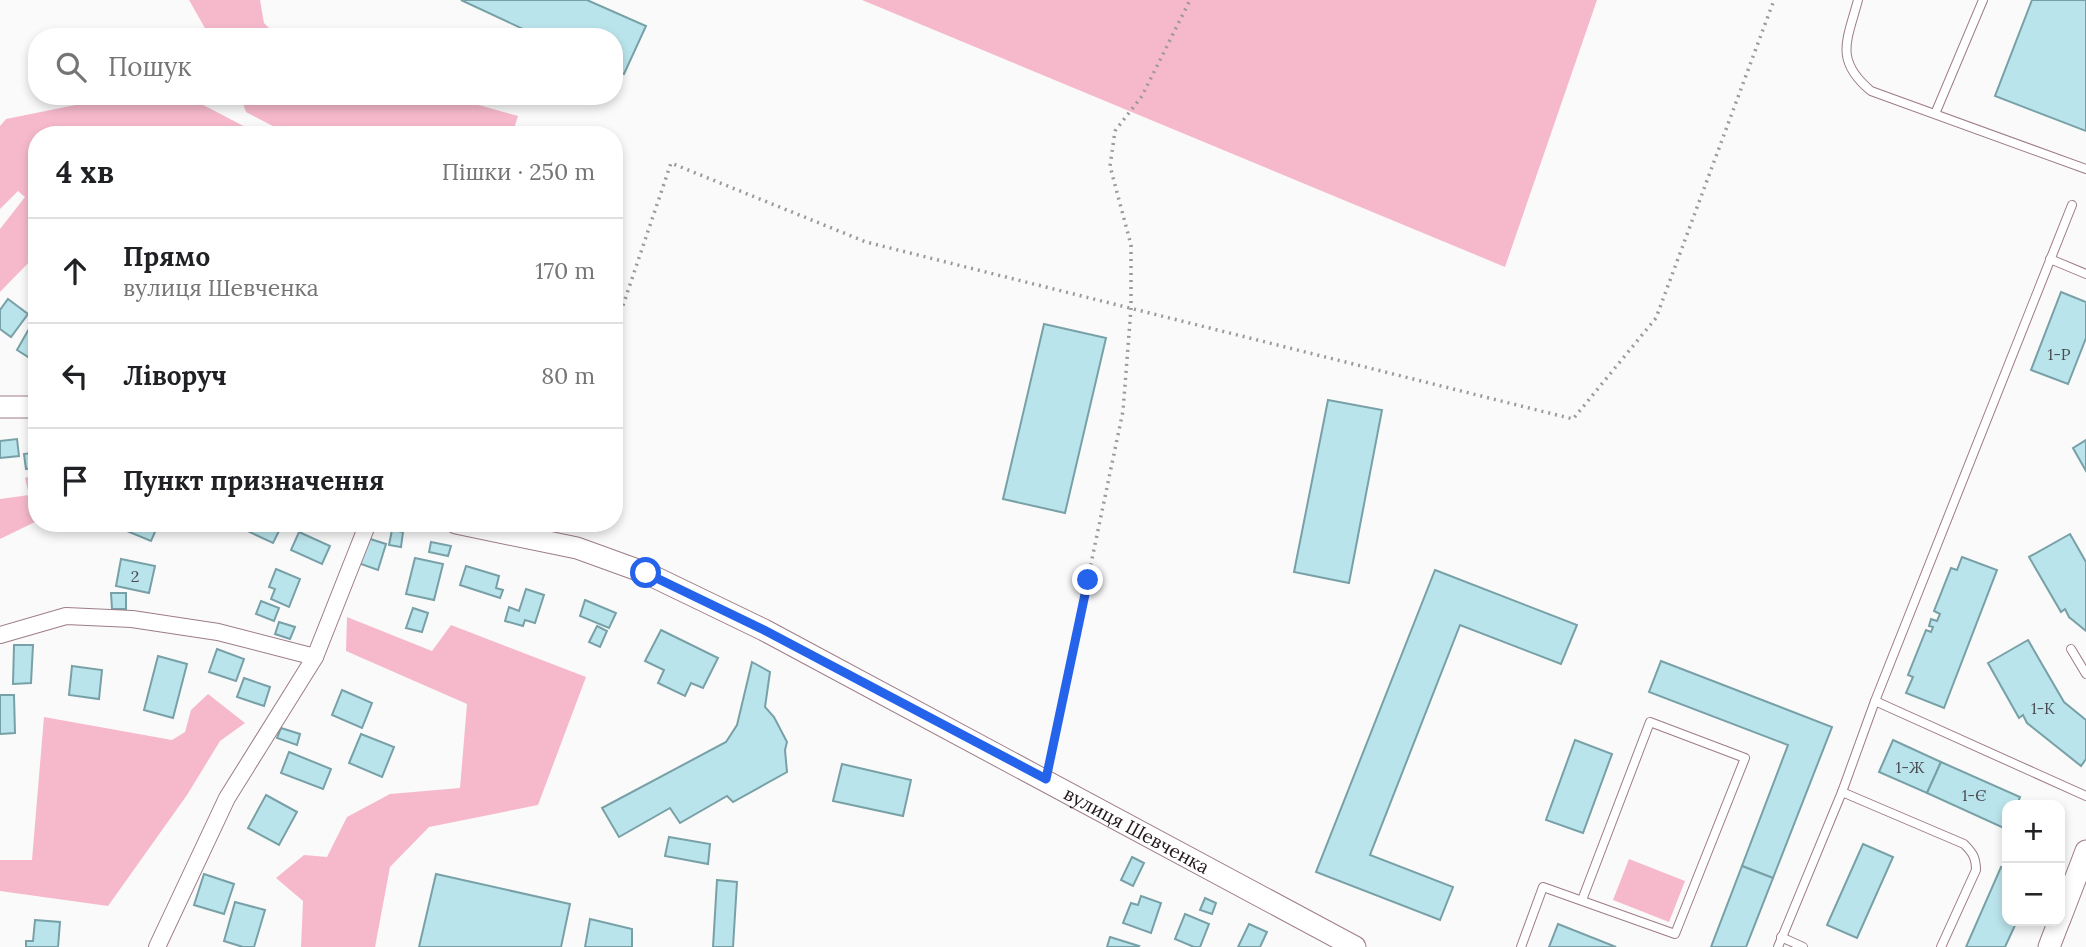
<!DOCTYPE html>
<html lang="uk">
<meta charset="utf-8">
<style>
:root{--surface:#fff;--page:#f6f6f6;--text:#202124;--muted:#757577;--line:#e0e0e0}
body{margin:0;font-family:Lora,serif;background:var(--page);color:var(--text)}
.controls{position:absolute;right:21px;bottom:21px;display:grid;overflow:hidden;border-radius:14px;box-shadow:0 4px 10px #0003}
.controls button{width:63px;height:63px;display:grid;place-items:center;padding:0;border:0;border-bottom:2px solid var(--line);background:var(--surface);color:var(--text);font:35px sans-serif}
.stop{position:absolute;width:21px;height:21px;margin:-16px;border:5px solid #2563eb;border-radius:50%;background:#fff}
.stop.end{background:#2563eb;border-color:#fff;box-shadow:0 2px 7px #0008}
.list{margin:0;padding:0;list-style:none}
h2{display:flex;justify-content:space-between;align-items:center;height:91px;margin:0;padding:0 28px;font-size:30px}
h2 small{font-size:23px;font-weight:400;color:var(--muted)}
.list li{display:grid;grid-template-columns:46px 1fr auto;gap:21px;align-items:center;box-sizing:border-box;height:105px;padding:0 28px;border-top:2px solid var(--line)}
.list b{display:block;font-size:26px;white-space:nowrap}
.list p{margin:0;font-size:23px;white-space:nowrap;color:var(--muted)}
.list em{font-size:23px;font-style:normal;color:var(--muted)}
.icon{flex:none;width:38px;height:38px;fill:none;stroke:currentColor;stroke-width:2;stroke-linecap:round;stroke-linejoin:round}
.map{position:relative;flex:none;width:2086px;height:947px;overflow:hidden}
.search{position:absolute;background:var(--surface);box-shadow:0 4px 10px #0003;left:28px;top:28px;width:595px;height:77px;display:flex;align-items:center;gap:18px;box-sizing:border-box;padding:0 24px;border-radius:28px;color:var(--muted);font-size:26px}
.panel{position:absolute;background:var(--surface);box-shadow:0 4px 10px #0003;left:28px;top:126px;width:595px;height:406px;border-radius:28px}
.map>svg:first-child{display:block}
.green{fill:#f6b9cc}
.building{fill:#bae4eb;stroke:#78a0a7;stroke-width:2}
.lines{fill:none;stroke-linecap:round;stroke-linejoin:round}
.service-casing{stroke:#9e7c87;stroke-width:10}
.minor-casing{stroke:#9e7c87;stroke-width:18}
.tertiary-casing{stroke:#9e7c87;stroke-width:23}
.path{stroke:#9d9899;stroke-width:3.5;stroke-dasharray:2 5;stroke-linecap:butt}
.service{stroke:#fff;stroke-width:8}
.minor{stroke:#fff;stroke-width:16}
.tertiary{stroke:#fff;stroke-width:21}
.route{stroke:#2563eb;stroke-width:9}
.labels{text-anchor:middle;stroke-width:7;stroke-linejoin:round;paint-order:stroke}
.number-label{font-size:16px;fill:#4a4b50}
.street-label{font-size:19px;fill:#25181c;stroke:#fafafa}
</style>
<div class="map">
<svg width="2086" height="947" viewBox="0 0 2086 947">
<rect width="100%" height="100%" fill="#fafafa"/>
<g class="green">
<polygon points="189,0 260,0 264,23 278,37 210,37"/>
<polygon points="862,0 1597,0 1505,267"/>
<polygon points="120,96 186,96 261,135 37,135 37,254 0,292 0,229 25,197 18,191 0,209 0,126 6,119"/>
<polygon points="240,96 446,96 518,116 512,135 290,135 246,112"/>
<polygon points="37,474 37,521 0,539 0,499 29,495 25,478"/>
<polygon points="347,617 432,651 451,625 586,677 538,805 429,827 390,867 375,947 301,947 303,901 276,878 304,855 327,857 347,817 390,794 460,788 467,704 346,651"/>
<polygon points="208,694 245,723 220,741 187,795 108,906 0,891 0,860 32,860 44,717 172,740 185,732 191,710"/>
<polygon points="1629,859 1685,881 1669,922 1613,900"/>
</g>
<g class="building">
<polygon points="461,0 587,0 646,26 624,74 614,70 614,37 540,37"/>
<polygon points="2032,0 2086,0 2086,131 1995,96"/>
<polygon points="2061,292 2086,302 2086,338 2068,384 2031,370"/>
<polygon points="8,299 28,314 11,337 0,329 0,310"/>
<polygon points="1044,324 1106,338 1065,513 1003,499"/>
<polygon points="30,327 37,331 37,353 33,360 17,350"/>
<polygon points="1328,400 1382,410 1349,583 1294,572"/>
<polygon points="17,439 19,456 0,458 0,441"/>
<polygon points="2086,440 2086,471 2073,448"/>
<polygon points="37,452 37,467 26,469 24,454"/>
<polygon points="125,523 159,523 151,541 122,529"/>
<polygon points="241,523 283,523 273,543 239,527"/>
<polygon points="392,530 403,532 401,547 389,545"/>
<polygon points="299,532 330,546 322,564 291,550"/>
<polygon points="2070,534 2086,562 2086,631 2069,617 2065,609 2061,612 2029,557"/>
<polygon points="367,538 386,544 378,570 358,563"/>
<polygon points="431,542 451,546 448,556 429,552"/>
<polygon points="1962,557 1997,570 1944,708 1906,693 1913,677 1908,675 1926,630 1931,632 1933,627 1929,626 1931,619 1937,621 1940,614 1934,611 1951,568 1957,570"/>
<polygon points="415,558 443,564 434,600 406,594"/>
<polygon points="121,559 155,566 149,593 116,586"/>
<polygon points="466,566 499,576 496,588 503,590 500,598 460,585"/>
<polygon points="276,569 300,579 289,607 271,599 275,589 269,587"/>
<polygon points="1435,570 1577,625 1561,664 1460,625 1370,855 1453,887 1440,920 1316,872"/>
<polygon points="526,589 544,595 535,623 525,620 523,626 505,621 509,607 519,611"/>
<polygon points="111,593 126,593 126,609 112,609"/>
<polygon points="585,600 616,613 609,628 580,616"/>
<polygon points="261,601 279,608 274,621 256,614"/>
<polygon points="413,608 428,613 422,632 406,628"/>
<polygon points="279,622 295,627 290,639 275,634"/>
<polygon points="597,626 607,631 600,647 589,642"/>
<polygon points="661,630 718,658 703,688 691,683 685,696 658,683 664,670 645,661"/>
<polygon points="2028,640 2064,702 2086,720 2086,759 2081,766 2027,723 2023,715 2019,718 1988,663"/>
<polygon points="14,645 33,645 31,683 13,684"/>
<polygon points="217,649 244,659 236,681 209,672"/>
<polygon points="158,656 187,664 173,718 144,710"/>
<polygon points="1661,661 1832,727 1773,878 1742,866 1788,745 1649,692"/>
<polygon points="752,662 770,672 765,707 774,717 787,742 785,750 787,772 733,802 727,796 680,823 670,808 619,837 602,808 726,742 737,725"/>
<polygon points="72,666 102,670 99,699 69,695"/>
<polygon points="244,678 270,687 264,706 237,697"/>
<polygon points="342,690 372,703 362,728 332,715"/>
<polygon points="0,695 14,695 15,733 0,734"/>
<polygon points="281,728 300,734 297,745 277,738"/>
<polygon points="361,734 394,747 382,777 349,763"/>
<polygon points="1575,740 1612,754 1583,833 1546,820"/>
<polygon points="1893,740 1941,762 1927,793 1879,772"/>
<polygon points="289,752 331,769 323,789 281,773"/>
<polygon points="1941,762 2020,797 2017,805 2007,805 2006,829 1927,793"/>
<polygon points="842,764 911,780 903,816 833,801"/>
<polygon points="266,795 297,812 279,845 248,828"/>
<polygon points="669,837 710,844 708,864 665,856"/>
<polygon points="1863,844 1893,857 1857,938 1827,925"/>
<polygon points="1132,857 1144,863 1133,886 1121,880"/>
<polygon points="1742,866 1773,878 1746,947 1711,947"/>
<polygon points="2001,867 2007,870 2007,921 2017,921 2005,947 1966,947"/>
<polygon points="204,874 234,884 224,914 194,905"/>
<polygon points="436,874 570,904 561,947 419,947"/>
<polygon points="717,880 737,882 733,947 713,947"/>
<polygon points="1141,896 1161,903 1151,933 1123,923 1131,903 1138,905"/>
<polygon points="1205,898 1216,903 1212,914 1200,910"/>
<polygon points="235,902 265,910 254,947 243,947 224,941"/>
<polygon points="1185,914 1209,924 1200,947 1194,947 1175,939"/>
<polygon points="590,919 632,929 632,947 585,947"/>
<polygon points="35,920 60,922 58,947 26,947 26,941 33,941"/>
<polygon points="1249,924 1267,932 1260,947 1238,947"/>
<polygon points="1558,924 1616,947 1549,947"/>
<polygon points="1110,937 1139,946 1138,947 1107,947"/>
</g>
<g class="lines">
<g class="service-casing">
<g id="service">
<path d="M1858 0C1847 41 1834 60 1871 91L2086 169"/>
<polyline points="1935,114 1983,0"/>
<polyline points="2050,259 2086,274"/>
<polyline points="2071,649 2086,674"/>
<polyline points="1875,701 2072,205"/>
<polyline points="1842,792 1875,701 2086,796"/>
<polyline points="1781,937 1803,947"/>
<polyline points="1521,947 1543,887 1675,934 1745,758 1650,722 1582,900"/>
<path d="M1778 947 1842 792 1964 844C1972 852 1976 857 1976 870L1941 947"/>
</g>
</g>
<g class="minor-casing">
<g id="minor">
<polyline points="0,635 66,616 132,619 218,632 315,657"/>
<polyline points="157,947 227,798 315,657 368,523"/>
</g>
</g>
<g class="tertiary-casing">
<g id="tertiary">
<polyline points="0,407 37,407"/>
<path id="s1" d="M456 523 577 548 646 573 764 630 1355 947"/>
<polyline points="2060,919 2086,851"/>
<polyline points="2049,947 2059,921"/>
</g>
</g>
<g class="path">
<polyline points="614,332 671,163 866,242 1573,419 1656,318 1774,0"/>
<polyline points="1049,764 1123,411 1131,308 1131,245 1110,166 1115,131 1142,96 1190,0"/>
</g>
<use href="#service" class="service"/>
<use href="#minor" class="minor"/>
<use href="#tertiary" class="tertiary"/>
</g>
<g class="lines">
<polyline class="route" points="646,573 764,630 1046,779 1088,580"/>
</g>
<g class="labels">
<g class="number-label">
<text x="2059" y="360">1-Р</text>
<text x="135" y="582">2</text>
<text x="2043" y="714">1-К</text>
<text x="1910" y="773">1-Ж</text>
<text x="1974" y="801">1-Є</text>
</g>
<g class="street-label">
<text dy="7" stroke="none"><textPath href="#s1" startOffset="751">вулиця Шевченка</textPath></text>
</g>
</g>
</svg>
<div class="controls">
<button>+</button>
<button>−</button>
</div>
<div class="stop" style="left:646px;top:573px"></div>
<div class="stop end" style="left:1088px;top:580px"></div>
<div class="search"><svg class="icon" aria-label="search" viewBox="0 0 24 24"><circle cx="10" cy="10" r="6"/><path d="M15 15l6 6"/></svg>Пошук</div>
<section class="panel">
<h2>4 хв<small>Пішки · 250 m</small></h2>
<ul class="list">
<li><svg class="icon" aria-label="ahead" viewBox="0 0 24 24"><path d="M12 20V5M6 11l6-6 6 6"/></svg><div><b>Прямо</b><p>вулиця Шевченка</p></div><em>170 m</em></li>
<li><svg class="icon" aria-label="left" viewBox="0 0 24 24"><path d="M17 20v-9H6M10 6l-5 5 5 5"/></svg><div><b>Ліворуч</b></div><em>80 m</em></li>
<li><svg class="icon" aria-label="arrive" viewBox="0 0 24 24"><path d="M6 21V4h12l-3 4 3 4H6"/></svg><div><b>Пункт призначення</b></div></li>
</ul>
</section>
</div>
